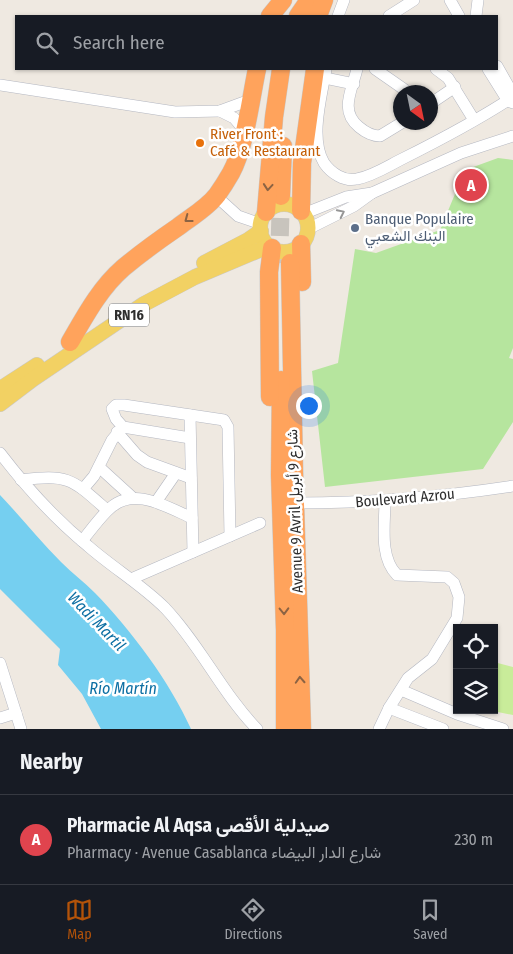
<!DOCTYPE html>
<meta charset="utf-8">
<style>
:root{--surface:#171b24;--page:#242831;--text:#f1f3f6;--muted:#9ea1a6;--line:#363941;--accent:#b45309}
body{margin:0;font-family:"Fira Sans Condensed",Vazirmatn,sans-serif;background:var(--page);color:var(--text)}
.controls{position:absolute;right:15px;bottom:15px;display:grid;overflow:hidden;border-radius:0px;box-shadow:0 1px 4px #0004}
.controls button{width:45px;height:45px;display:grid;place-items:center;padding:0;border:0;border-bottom:1px solid var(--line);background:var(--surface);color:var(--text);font:25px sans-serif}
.compass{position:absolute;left:393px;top:85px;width:45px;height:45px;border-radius:50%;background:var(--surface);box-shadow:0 1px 4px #0004;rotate:147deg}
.you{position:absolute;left:308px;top:405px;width:18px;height:18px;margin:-12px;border:4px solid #fff;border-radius:50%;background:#1a73e8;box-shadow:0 0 0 8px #1a73e833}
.badge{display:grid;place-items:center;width:32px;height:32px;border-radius:50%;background:var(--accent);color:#fff;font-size:16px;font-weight:700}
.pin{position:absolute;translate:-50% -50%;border:2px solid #fff;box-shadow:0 1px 5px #0006}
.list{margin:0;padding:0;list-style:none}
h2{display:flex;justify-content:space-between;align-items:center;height:65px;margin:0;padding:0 20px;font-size:21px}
h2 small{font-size:16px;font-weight:400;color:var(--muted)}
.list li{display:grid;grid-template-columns:32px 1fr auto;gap:15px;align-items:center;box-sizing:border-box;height:90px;padding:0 20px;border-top:1px solid var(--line)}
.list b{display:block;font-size:19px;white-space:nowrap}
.list p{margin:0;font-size:16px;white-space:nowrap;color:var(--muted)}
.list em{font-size:16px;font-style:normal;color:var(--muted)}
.icon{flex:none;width:28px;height:28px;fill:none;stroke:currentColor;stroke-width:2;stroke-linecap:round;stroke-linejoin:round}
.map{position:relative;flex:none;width:513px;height:729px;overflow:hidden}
.search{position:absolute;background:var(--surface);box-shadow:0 1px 4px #0004;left:15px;right:15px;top:15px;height:55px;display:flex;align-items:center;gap:12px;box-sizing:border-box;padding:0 18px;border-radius:0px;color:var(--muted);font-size:19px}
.sheet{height:155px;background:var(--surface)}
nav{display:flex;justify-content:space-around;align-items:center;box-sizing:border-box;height:70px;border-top:1px solid var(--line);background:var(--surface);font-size:14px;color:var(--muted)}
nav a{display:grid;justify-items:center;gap:2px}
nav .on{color:var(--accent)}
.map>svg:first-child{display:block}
.green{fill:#b6e59e}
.pitch{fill:#c9ec9a}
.water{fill:#75cff0}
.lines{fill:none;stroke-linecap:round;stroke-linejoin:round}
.highway-tunnel{stroke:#c8c4bd;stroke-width:18;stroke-dasharray:18 9;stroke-linecap:butt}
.minor-casing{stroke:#b4b7c1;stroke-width:12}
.major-casing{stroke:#c9c9c9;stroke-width:16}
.highway-casing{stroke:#c9c9c9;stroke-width:19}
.minor{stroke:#fff;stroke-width:11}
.major{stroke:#f2d163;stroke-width:15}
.highway{stroke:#ffa35c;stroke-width:18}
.oneway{stroke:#8c6343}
.oneway2{stroke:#969696}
.food-dot{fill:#e8710a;stroke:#fff;stroke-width:2}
.service-dot{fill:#5c6f8a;stroke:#fff;stroke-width:2}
.labels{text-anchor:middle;stroke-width:5;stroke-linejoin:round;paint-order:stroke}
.shield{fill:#fff;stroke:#6d6d6d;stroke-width:1}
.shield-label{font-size:14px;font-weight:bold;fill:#2e2e2e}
.food-label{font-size:15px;fill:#c56008;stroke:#fff;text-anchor:start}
.service-label{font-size:15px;fill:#4e5e75;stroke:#fff;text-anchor:start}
.street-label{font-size:15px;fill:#2e2e2e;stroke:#fff}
.water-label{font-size:16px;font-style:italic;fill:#0d6fa3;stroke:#fff}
</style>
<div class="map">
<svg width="513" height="729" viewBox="0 0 513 729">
<rect width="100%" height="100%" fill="#efe9e1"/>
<polygon class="green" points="498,158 513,160 513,348 509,358 513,359 513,422 483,469 325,487 312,371 338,363 355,249 376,253 440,230 465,170"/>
<polygon class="pitch" points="494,662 513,667 513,715 488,710 494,710"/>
<path class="water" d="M0 495C21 517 40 541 61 562 72 573 84 582 95 593 131 630 170 682 191 729H101L82 694 58 665 60 649 0 589Z"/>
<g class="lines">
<polyline class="highway-tunnel" points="279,263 281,196"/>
<g class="minor-casing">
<g id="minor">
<polyline points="450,0 459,16"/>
<polyline points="338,16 344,0"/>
<polyline points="389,16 414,0"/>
<polyline points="476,16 478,0"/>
<polyline points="497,66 513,94"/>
<path d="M326 69C322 95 309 138 324 163 331 173 344 182 357 179 373 176 388 166 402 159 440 140 478 120 513 97"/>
<path d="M357 69C352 90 339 111 359 127 365 132 372 136 380 136L403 122"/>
<polyline points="375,69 408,92"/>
<polyline points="436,69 448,78 474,120"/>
<polyline points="488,69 508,101 513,103"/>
<polyline points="325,78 354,84"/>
<polyline points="0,85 175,112 220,111 250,100"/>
<polyline points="430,104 455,87"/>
<polyline points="220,111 234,118 244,130"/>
<polyline points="216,196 238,216 261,224"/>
<polyline points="303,214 346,197 372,193 461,153 513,136"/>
<polyline points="308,229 354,206 372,193"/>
<polyline points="190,415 193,552"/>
<polyline points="117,432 137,455 147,462 191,478"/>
<polyline points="190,438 123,427 116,419 112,409 116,405 124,405 224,420 228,427 230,536"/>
<path d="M0 453C26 487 55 519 88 546 113 568 142 585 165 608 200 645 222 693 257 729"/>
<polyline points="99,467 133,498"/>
<path d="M21 480C69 474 72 479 107 510"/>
<polyline points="83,489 94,476 112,440 122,428"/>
<polyline points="156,502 176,473"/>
<path d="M296 503C369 503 441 497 513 486"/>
<path d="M82 541C90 531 98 520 107 511 132 485 165 506 192 518"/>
<polyline points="131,579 260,523"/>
<polyline points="0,663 21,729"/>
<polyline points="401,690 457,714 503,729"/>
<polyline points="389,708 443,729"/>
<polyline points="0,718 16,713"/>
<path d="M379 729 389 708 408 678 432 659 457 618 459 597 454 583 447 577 397 575C379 557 385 524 385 500"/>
</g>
</g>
<g class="major-casing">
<g id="major">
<circle cx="284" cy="228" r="24"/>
<polyline points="204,263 248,240 261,231"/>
<polyline points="0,389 37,365"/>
<polyline points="0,404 33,379 144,304 195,277 269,246"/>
</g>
</g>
<g class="highway-casing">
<g id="highway">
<polyline points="270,16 283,0"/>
<polyline points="298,16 309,0"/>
<polyline points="318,16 324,0"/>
<polyline points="281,196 283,146"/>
<polyline points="301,211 302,163 315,69"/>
<polyline points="266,212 274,117 281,69"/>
<polyline points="301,244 302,282"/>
<polyline points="290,263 294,472 302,729"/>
<path d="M70 342C85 316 100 288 123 268 141 253 159 240 178 227 191 217 207 208 217 195 222 188 227 180 231 173 245 148 251 97 257 69"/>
<polyline points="281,380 280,475 285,630 285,729"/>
<polyline points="270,397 269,272 272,248"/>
</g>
</g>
<use href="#minor" class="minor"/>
<use href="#major" class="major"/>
<use href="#highway" class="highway"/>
</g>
<defs><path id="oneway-chevron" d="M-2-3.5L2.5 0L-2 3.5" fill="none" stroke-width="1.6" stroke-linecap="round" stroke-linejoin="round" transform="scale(1.25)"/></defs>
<g class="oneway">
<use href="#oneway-chevron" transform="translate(268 187) rotate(95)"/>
<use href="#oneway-chevron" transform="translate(188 219) rotate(143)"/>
<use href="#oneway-chevron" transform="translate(284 611) rotate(89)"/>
<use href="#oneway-chevron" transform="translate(300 680) rotate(-93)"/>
</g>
<use class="oneway2" href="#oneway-chevron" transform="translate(341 213) rotate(-26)"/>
<circle class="food-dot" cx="200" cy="143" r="5"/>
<circle class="service-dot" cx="355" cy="228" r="5"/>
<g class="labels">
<rect class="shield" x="109" y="303.5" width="40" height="23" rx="4"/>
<g class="shield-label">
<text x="129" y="320">RN16</text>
</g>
<g class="food-label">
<text x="210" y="139">River Front :<tspan x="210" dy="17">Café &amp; Restaurant</tspan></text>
</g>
<g class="service-label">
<text x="365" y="224">Banque Populaire<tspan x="365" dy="17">البنك الشعبي</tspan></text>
</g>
<g class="street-label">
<text transform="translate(405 498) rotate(-5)" y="5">Boulevard Azrou</text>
<text transform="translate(295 511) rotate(-92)" y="5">Avenue 9 Avril شارع 9 أبريل</text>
</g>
<g class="water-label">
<text transform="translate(97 621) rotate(46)" y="6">Wadi Martil</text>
<text x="123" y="694">Río Martín</text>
</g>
</g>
</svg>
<div class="controls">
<button><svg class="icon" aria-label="locate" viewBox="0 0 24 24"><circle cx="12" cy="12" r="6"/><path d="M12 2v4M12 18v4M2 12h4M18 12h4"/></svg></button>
<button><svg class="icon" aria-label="layers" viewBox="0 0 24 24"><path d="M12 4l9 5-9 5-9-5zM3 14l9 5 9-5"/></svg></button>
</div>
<svg class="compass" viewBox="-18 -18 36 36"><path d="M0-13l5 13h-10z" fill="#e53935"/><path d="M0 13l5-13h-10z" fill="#9ea1a6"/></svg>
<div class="you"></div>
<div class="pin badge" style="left:471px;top:185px;background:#e0444e">A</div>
<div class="search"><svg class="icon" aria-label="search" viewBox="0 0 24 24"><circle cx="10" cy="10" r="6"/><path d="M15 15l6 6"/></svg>Search here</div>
</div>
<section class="sheet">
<h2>Nearby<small></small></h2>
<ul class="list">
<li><span class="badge" style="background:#e0444e">A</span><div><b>Pharmacie Al Aqsa صيدلية الأقصى</b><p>Pharmacy · Avenue Casablanca شارع الدار البيضاء</p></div><em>230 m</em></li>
</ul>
</section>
<nav>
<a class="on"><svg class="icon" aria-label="map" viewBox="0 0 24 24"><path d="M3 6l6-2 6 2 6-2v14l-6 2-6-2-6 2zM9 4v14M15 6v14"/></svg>Map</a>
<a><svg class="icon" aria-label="directions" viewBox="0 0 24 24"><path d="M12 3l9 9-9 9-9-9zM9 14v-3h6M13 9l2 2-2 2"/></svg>Directions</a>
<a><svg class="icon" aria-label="saved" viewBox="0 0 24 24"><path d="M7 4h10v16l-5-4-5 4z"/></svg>Saved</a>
</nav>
